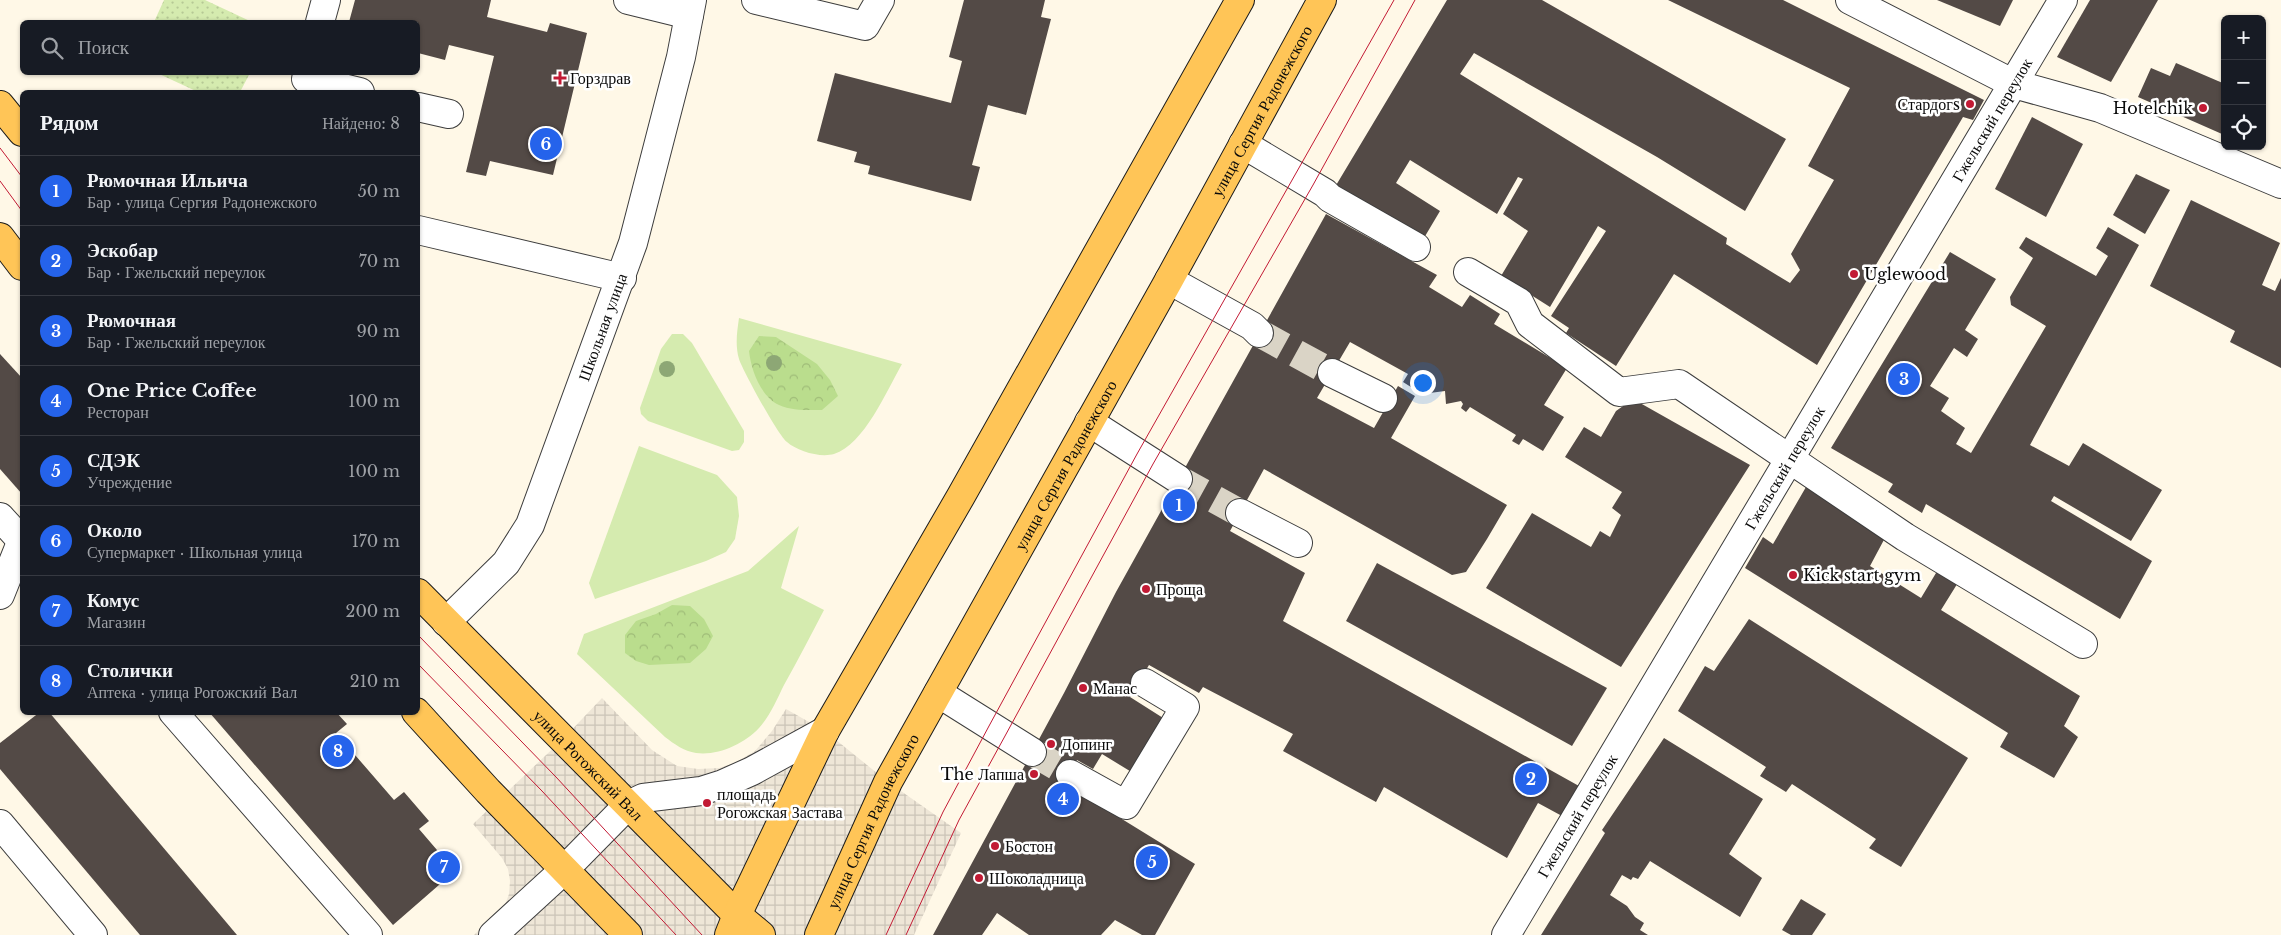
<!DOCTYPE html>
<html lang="ru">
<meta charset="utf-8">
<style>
:root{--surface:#171b24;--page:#20242c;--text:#f1f3f6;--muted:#9ea1a6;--line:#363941;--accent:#2563eb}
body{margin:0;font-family:"Libre Baskerville",serif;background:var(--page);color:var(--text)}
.controls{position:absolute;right:15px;top:15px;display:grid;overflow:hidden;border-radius:8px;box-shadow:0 1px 4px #0004}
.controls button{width:45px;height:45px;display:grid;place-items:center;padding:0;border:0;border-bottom:1px solid var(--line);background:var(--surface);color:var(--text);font:25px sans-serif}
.you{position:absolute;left:1422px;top:382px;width:18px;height:18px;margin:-12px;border:4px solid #fff;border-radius:50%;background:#1a73e8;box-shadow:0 0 0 8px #1a73e833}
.badge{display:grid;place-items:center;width:32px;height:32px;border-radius:50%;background:var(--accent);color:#fff;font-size:16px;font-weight:700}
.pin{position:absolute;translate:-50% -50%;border:2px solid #fff;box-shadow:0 1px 5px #0006}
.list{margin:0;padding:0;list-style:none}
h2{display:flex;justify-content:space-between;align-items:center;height:65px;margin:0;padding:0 20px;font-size:21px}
h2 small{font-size:16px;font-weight:400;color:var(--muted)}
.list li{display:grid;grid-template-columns:32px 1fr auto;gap:15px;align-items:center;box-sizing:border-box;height:70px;padding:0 20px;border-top:1px solid var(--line)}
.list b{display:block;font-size:19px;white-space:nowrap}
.list p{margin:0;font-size:16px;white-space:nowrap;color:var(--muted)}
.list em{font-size:16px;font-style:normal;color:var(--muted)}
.icon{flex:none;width:28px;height:28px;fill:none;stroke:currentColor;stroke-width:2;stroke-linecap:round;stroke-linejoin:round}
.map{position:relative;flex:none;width:2281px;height:935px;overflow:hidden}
.search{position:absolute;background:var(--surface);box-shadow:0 1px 4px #0004;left:20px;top:20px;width:400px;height:55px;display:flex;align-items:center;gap:12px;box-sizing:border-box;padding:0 18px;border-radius:8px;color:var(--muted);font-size:19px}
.panel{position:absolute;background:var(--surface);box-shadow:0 1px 4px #0004;left:20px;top:90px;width:400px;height:625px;border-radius:8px}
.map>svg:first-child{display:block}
.grass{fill:#d5ebaf}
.forest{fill:url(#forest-crowns)}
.park{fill:url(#park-dots)}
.plaza{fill:url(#plaza-grid)}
.building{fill:#534a46}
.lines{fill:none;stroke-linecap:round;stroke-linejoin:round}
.minor-tunnel{stroke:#dad4c6;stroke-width:28;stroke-dasharray:28 14;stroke-linecap:butt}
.minor-casing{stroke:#3d3d3d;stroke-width:30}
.major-casing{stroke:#1b1b1b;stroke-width:30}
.minor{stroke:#fff;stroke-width:28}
.major{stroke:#ffc557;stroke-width:28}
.tram{stroke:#c21a34;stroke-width:1}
.tree{fill:#8da775}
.poi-dot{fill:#c21a34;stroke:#fff;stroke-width:2}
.labels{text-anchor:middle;stroke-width:5;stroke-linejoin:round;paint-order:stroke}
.poi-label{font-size:16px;fill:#0a0a0a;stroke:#fff;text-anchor:start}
.street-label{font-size:16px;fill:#0a0a0a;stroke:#fff}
</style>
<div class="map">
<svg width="2281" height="935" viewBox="0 0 2281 935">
<defs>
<pattern id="forest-crowns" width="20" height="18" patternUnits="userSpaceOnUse" patternTransform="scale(1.25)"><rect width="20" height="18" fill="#badd8d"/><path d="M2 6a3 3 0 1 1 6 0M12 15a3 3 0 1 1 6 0" fill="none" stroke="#9fbc78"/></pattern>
<pattern id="park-dots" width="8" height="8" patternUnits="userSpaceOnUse" patternTransform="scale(1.25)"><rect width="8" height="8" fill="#d5ebaf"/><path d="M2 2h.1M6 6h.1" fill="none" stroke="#b6c895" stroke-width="1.8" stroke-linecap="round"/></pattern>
<pattern id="plaza-grid" width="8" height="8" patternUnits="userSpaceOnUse" patternTransform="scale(1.25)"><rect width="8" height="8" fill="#eee6d7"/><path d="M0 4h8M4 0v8" fill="none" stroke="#cbc4b7"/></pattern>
</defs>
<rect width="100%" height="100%" fill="#fff8e7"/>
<g class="grass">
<path d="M739 318 902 364C887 390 864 445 834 454 820 458 797 451 787 442 778 435 743 371 739 359 735 345 737 332 739 318Z"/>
<polygon points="672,334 683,334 692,343 744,431 744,442 739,450 732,451 648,421 641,414 640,408 661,349"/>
<polygon points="639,446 717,475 737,497 739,516 735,539 726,552 706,561 595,599 589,583"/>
<path d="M799 526 781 588 824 610C811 635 798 660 784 685 777 699 770 716 759 728 744 744 718 756 696 753 684 751 674 744 665 737L577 654 584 634 748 571Z"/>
</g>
<g class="forest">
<path d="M759 336 776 337 817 364 830 380 838 396 822 410C808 410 792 411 779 405 760 396 751 369 749 351Z"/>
<polygon points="672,605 690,606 704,619 713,636 706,649 690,663 649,665 636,661 625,653 625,635 636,621 656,614"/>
</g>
<g class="park">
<polygon points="164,0 205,0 252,22 154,22"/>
<polygon points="157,73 250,73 240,92 198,92"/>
</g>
<polygon class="plaza" points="602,698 652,750 677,766 698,769 719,768 735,763 755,751 772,731 786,709 825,731 888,782 961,833 914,935 474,935 505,905 509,894 510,881 508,869 502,858 473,824 563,739"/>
<g class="building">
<polygon points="355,0 491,0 487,17 547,32 550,23 587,33 553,175 490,161 486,176 466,172 494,56 449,45 445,60 418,53 418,22 349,22"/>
<polygon points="964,0 1045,0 1041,17 1051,19 1026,115 988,105 972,165 980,167 971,201 868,174 870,166 854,162 857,152 817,141 835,73 951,103 962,61 949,57"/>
<polygon points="1447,0 1542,0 1786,139 1745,211 1657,157 1474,53 1460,74 1727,238 1726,244 1790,283 1800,270 1791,254 1834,180 1808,166 1850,88 1668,0 1783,0 1984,100 1973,120 1963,117 1817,365 1674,274 1616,366 1566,333 1569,328 1551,316 1606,231 1598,226 1550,307 1501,276 1528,231 1503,214 1523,179 1518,177 1497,214 1410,160 1396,183 1440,211 1421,243 1335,187"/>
<polygon points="1937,0 2013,0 2000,26"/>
<polygon points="2090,0 2158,0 2111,82 2057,57"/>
<polygon points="2176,63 2225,84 2225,129 2222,134 2138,97 2151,68 2170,76"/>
<polygon points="2032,117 2083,144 2046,217 1995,189"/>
<polygon points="2136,174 2170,190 2145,234 2113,215"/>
<polygon points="2191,200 2280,243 2262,285 2275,291 2281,278 2281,368 2230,342 2235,331 2150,286"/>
<polygon points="1326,214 1437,275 1429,287 1462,307 1470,295 1500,314 1494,324 1567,368 1544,405 1564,417 1543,451 1523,439 1519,445 1512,441 1516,435 1470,407 1466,412 1461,408 1463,404 1461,401 1446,404 1445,391 1422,394 1403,382 1408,374 1350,342 1317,398 1374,428 1398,386 1415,396 1391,438 1507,505 1487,539 1466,572 1452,575 1264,469 1230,531 1305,573 1283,621 1579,786 1562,816 1538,803 1507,858 1384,787 1376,802 1283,751 1293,734 1203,687 1199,693 1149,665 1130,697 1171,723 1138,776 1102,754 1093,769 1077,760 1065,784 1195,864 1155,935 1142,935 1115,920 1101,935 1029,935 997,913 982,935 933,935 1064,693 1116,592"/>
<polygon points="2108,227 2139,245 2030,445 2069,466 2083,443 2162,490 2131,541 2054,496 2051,501 2152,561 2120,619 1926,504 1922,513 1888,492 1893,484 1831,448 1950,252 1996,279 1965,330 1978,339 1967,357 1954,348 1930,386 1949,398 1941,411 1965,428 1956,444 1971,453 2046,326 2011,305 2010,297 2033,258 2019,248 2026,237 2096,276 2108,256 2096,248"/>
<polygon points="0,354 22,378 22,494 0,469"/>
<polygon points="1633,399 1750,465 1621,667 1486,588 1532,513 1591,547 1600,531 1610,537 1621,515 1612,508 1622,492 1565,457 1584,427 1601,437 1616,411"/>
<polygon points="1806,487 1886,536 1870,566 1921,598 1939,568 1959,581 1941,610 2080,696 2064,726 2078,737 2054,778 2000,747 2008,733 1745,568 1763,537 1773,544"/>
<polygon points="1377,563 1607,688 1572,746 1346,621"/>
<polygon points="1749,619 1968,758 1901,867 1869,848 1876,839 1792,784 1786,792 1760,776 1766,767 1678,711 1705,666 1714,671"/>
<polygon points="40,712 49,712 237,935 140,935 0,769 0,743"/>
<polygon points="209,712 336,712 347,724 336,733 394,800 404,792 429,821 419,829 455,871 393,925"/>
<polygon points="1664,738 1763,799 1729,854 1762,878 1740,917 1650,861 1638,879 1633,877 1631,880 1622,875 1610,895 1627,906 1635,917 1644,923 1640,930 1648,935 1541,935 1605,833 1602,830"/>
<polygon points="1801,899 1826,914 1812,935 1791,935 1782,930"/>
</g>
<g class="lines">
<g class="minor-tunnel">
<polyline points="1259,333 1332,373"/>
<polyline points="1178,479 1240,513"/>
<polyline points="1032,752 1070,774"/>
</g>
<g class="minor-casing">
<g id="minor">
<polyline points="628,0 689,15"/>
<polyline points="756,0 865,26 880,0"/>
<polyline points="1850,0 2014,84 2100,108 2281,184"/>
<polyline points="320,22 326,0"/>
<polyline points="306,79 360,92"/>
<polyline points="418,107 449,114"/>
<polyline points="1243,144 1325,193 1330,198 1416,247"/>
<polyline points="418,230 622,278"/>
<polyline points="1468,272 1519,302 1530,324 1619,392 1679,384 1905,537 2083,644"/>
<polyline points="1169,280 1252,326 1259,333"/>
<polyline points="1332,373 1383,398"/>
<polyline points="1089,422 1178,479"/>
<polyline points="1240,513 1298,543"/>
<polyline points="0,517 22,541"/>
<polyline points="0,595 22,540"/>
<path id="s1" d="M446 622 506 563 530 525 633 243 681 57 692 0"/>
<polyline points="938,693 1032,752"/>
<polyline points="173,712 368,935"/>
<polyline points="1070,774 1126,805 1185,707 1145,683"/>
<polyline points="0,824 93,935"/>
<polyline points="493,935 564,870 628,805 643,798 701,791 723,784 752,771 825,731"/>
<path id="s2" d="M1506 935 2063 0"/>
</g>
</g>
<g class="major-casing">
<g id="major">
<polyline points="0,105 22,132"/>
<polyline points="0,237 22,266"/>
<path id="s3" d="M418 593 737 915 761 935"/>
<polyline points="416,712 488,791 628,935"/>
<polyline points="729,935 737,915 825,731 961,496 1240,0"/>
<path id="s4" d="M819 935 888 782 1169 280 1322 0"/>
</g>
</g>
<use href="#minor" class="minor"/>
<use href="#major" class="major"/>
<g class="tram">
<polyline points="0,148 22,177"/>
<polyline points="0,181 22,211"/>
<polyline points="418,635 556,777 702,935"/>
<polyline points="418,664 542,791 676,935"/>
<polyline points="886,935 943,812 989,726 1137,454 1394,0"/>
<polyline points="906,935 959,820 1005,736 1153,464 1313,185 1415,0"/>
</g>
</g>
<g class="tree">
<circle cx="774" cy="363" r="8"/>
<circle cx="667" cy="369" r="8"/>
</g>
<g class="poi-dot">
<path d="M557.5 70.5h5v5h5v5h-5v5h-5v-5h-5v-5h5z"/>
<circle cx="1970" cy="104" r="5"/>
<circle cx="2203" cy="108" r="5"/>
<circle cx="1854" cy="274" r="5"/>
<circle cx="1793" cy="575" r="5"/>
<circle cx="1146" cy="589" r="5"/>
<circle cx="1083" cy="688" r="5"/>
<circle cx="1051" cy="744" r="5"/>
<circle cx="1034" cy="774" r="5"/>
<circle cx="707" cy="803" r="5"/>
<circle cx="995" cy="846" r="5"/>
<circle cx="979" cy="878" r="5"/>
</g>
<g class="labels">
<g class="poi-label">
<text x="570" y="84">Горздрав</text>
<text x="1960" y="110" text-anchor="end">Стардогs</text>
<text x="2193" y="114" text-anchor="end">Hotelchik</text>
<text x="1864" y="280">Uglewood</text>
<text x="1803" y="581">Kick start gym</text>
<text x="1156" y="595">Проща</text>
<text x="1093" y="694">Манас</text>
<text x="1061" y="750">Допинг</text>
<text x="1024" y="780" text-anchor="end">The Лапша</text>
<text x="717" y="800">площадь<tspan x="717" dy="18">Рогожская Застава</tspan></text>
<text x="1005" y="852">Бостон</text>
<text x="989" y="884">Шоколадница</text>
</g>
<g class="street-label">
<text dy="6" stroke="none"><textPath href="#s4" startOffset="936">улица Сергия Радонежского</textPath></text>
<text dy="6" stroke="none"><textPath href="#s2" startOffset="949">Гжельский переулок</textPath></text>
<text dy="6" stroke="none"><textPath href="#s1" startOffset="340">Школьная улица</textPath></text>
<text dy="6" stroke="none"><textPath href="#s4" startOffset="531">улица Сергия Радонежского</textPath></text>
<text dy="6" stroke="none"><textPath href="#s2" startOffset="544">Гжельский переулок</textPath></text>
<text dy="6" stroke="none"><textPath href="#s3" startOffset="242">улица Рогожский Вал</textPath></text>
<text dy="6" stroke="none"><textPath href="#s2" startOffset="139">Гжельский переулок</textPath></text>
<text dy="6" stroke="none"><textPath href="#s4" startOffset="126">улица Сергия Радонежского</textPath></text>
</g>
</g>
</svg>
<div class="controls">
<button>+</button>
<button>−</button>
<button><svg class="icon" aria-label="locate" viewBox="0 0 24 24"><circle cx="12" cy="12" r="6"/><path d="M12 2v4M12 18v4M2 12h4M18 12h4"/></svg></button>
</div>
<div class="you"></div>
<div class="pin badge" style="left:1179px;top:505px">1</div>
<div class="pin badge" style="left:1531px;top:779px">2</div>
<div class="pin badge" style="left:1904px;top:379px">3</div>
<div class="pin badge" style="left:1063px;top:799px">4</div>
<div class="pin badge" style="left:1152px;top:862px">5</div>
<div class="pin badge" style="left:546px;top:144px">6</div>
<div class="pin badge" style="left:444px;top:867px">7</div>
<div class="pin badge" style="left:338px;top:751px">8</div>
<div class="search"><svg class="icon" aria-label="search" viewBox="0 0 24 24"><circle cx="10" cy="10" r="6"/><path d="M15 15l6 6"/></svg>Поиск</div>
<section class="panel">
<h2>Рядом<small>Найдено: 8</small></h2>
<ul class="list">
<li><span class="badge">1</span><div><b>Рюмочная Ильича</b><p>Бар · улица Сергия Радонежского</p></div><em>50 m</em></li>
<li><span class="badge">2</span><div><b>Эскобар</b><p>Бар · Гжельский переулок</p></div><em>70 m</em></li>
<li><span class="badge">3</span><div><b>Рюмочная</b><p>Бар · Гжельский переулок</p></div><em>90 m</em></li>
<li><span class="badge">4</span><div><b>One Price Coffee</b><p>Ресторан</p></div><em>100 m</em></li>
<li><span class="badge">5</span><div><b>СДЭК</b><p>Учреждение</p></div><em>100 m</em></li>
<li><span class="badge">6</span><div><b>Около</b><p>Супермаркет · Школьная улица</p></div><em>170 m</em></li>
<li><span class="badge">7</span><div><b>Комус</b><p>Магазин</p></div><em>200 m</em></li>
<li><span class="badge">8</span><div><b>Столички</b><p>Аптека · улица Рогожский Вал</p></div><em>210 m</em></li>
</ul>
</section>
</div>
